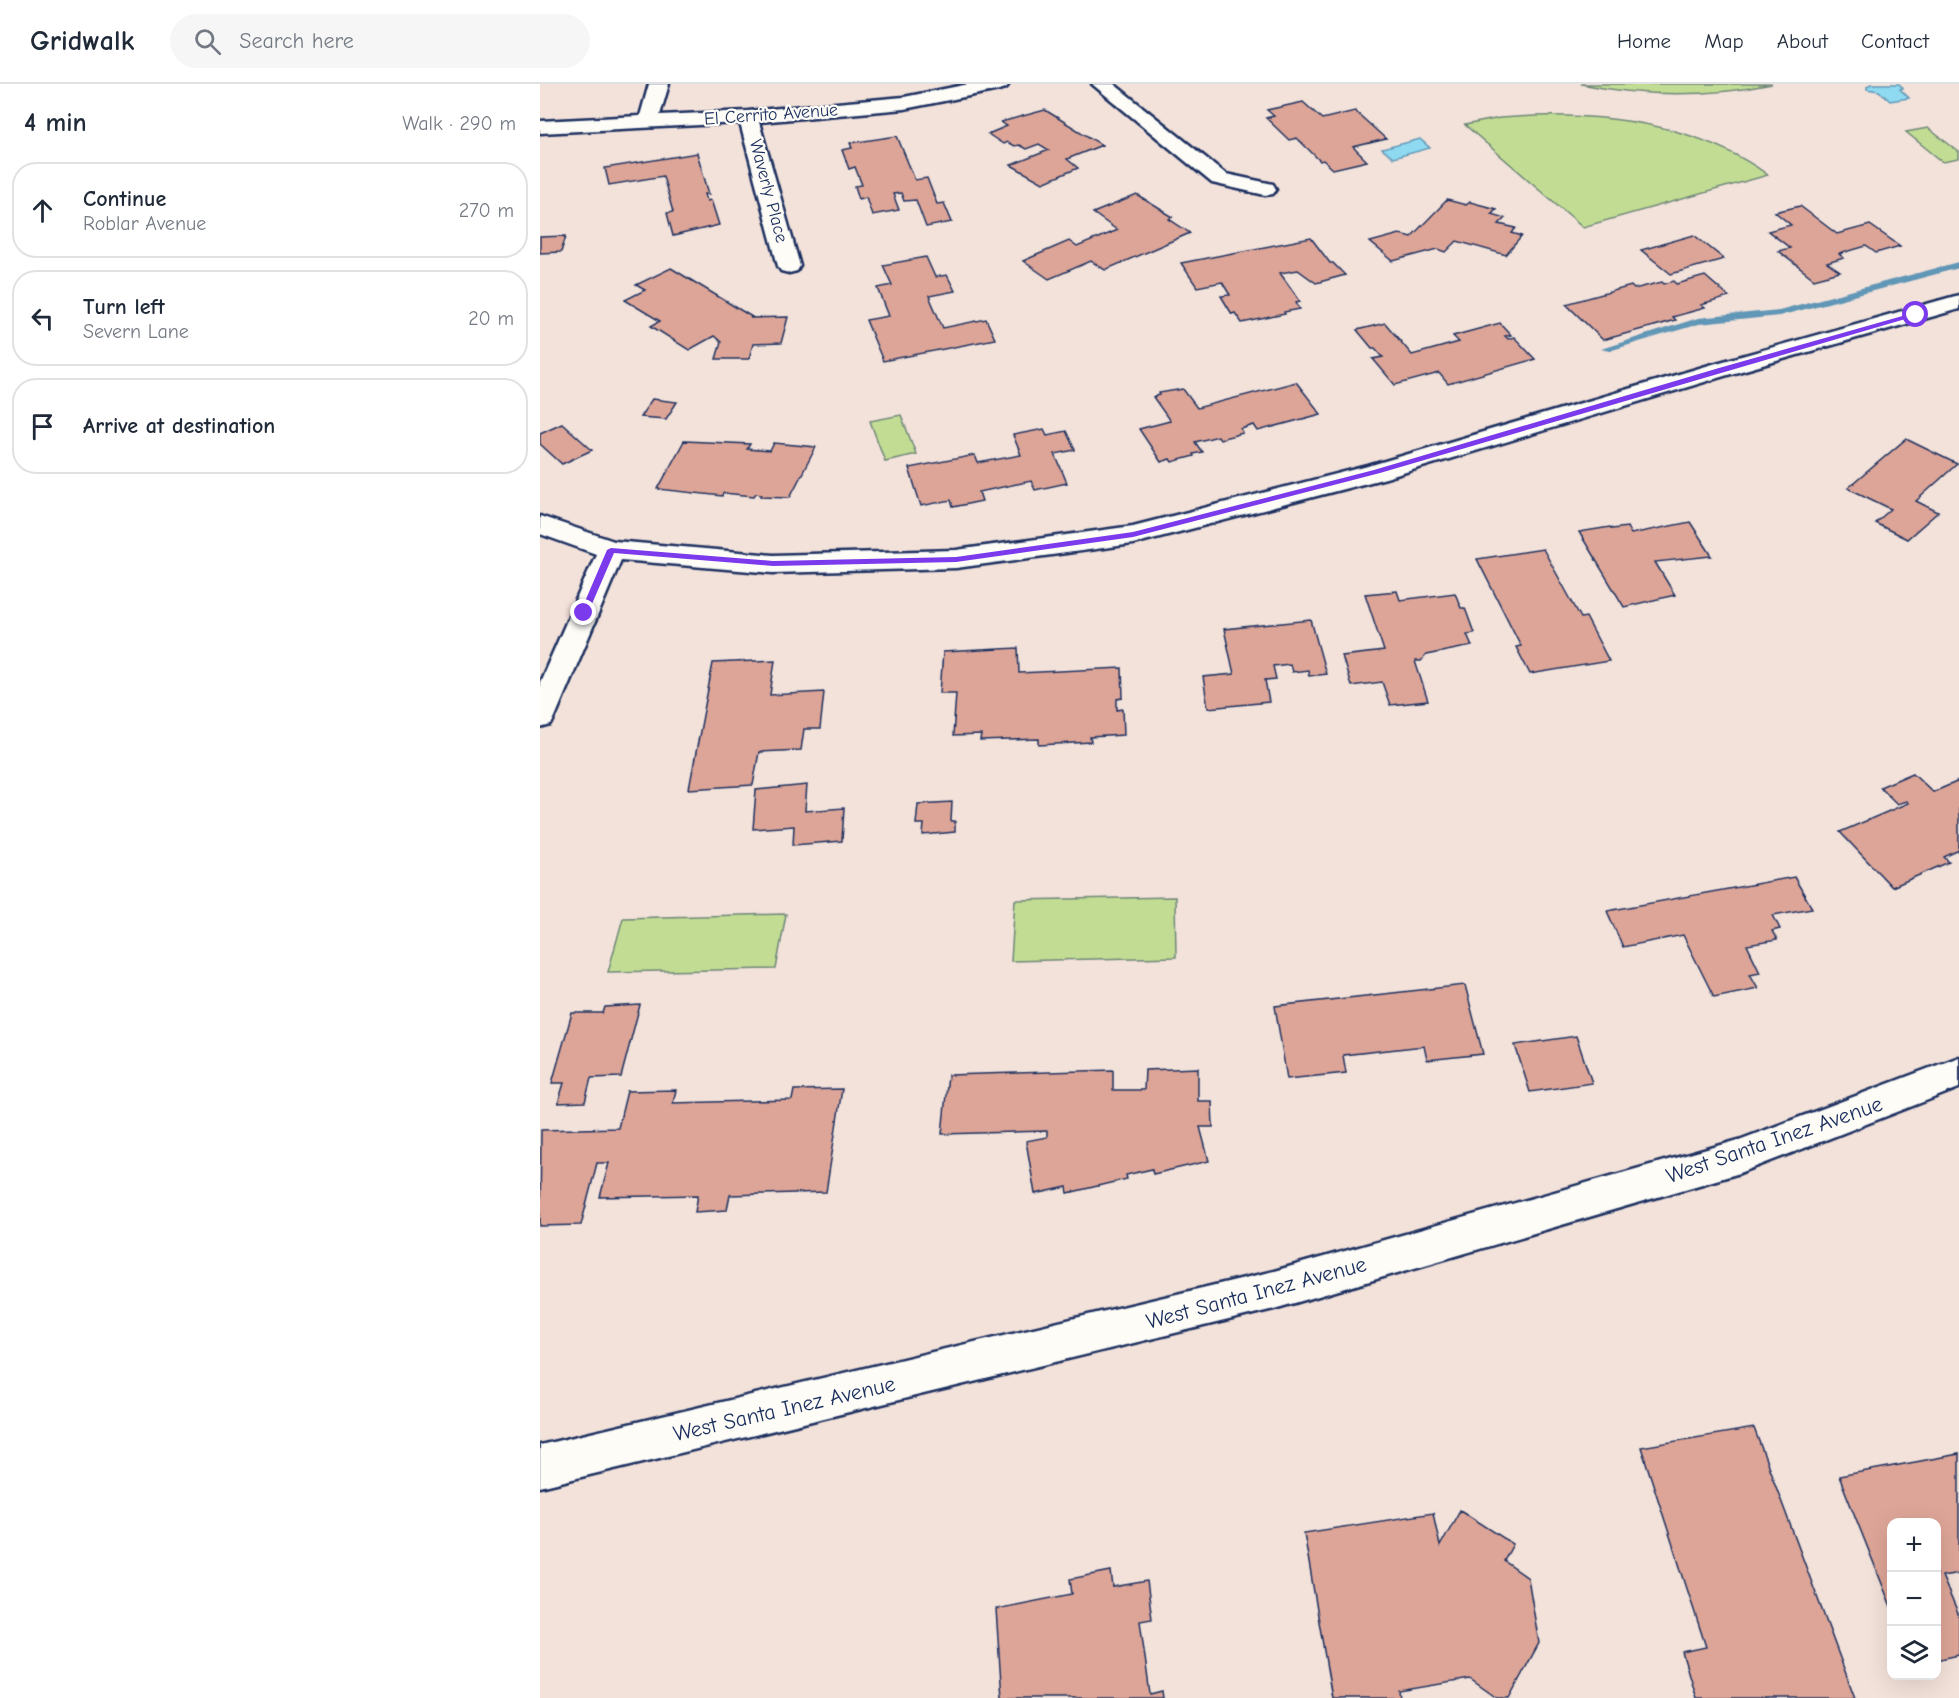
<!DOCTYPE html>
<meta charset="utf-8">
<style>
:root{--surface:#fff;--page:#f6f6f7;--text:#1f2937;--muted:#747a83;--line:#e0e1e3}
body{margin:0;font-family:"Comic Neue",sans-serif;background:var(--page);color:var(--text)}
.controls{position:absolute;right:18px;bottom:18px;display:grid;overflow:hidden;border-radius:12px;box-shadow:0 6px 24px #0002}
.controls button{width:54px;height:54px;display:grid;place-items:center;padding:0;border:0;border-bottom:2px solid var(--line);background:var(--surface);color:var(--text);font:30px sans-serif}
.stop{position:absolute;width:18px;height:18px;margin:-14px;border:4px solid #7c3aed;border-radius:50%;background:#fff}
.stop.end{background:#7c3aed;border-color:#fff;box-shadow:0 2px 6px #0008}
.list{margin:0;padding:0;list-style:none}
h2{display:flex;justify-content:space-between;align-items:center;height:78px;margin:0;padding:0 24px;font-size:26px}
h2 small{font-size:20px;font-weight:400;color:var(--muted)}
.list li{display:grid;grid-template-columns:39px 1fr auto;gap:18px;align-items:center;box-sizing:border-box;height:96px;margin:0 12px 12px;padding:0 12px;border:2px solid var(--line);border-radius:24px}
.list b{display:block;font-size:22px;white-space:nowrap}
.list p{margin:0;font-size:20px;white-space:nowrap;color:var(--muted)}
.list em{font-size:20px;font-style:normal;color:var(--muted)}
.icon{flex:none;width:33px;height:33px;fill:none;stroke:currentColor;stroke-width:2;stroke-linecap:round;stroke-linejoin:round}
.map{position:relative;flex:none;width:1419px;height:1614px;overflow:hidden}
header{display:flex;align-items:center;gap:36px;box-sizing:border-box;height:84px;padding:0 30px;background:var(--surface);border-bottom:2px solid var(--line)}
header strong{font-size:28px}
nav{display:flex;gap:33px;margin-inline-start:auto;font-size:21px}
.search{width:420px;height:54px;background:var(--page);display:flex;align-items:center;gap:15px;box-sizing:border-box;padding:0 21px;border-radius:33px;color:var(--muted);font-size:22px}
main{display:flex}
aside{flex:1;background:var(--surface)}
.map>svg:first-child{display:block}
.green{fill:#c2dd93;stroke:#6e8678;stroke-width:1.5}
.water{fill:#8fdaf0;stroke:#6196b6;stroke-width:1.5}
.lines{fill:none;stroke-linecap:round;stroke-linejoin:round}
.stream{fill:#6196b6;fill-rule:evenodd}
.building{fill:#dda597;stroke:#1b2f5e;stroke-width:1.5}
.minor-casing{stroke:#1b2f5e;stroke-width:5}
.minor{fill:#fdfcf7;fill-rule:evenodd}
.route{fill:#7c3aed}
.labels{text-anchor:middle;stroke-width:4.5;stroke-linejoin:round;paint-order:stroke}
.far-street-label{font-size:18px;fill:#1b2f5e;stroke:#fdfcf7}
.street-label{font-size:22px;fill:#1b2f5e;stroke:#fdfcf7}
</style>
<header>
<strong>Gridwalk</strong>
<div class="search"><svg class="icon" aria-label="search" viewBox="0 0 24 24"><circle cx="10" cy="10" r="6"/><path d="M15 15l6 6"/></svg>Search here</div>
<nav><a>Home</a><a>Map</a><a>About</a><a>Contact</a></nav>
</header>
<main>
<aside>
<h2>4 min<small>Walk · 290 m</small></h2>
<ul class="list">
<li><svg class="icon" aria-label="ahead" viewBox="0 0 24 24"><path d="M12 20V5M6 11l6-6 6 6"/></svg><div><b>Continue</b><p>Roblar Avenue</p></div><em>270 m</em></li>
<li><svg class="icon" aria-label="left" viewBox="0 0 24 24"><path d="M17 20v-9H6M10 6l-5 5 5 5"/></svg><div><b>Turn left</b><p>Severn Lane</p></div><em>20 m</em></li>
<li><svg class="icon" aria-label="arrive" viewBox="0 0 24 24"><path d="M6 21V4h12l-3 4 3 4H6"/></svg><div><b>Arrive at destination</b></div></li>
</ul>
</aside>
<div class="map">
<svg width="1419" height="1614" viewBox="0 0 1419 1614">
<rect width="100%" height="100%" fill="#f3e2da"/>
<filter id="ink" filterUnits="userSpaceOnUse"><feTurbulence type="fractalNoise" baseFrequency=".0167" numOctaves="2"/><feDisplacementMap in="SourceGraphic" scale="12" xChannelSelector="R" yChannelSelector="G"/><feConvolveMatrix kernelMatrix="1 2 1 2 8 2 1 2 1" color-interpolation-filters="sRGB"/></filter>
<g filter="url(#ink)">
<g class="green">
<path d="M1041 0H1232C1169 13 1104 13 1041 0Z"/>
<path d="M995 32C1076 30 1162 43 1228 91L1043 143 925 41 960 34Z"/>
<polygon points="1388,44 1419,68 1419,75 1403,78 1366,48"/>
<polygon points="361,331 376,370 345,377 330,337"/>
<polygon points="635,813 636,873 471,877 475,816"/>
<polygon points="246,830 236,885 68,888 83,834"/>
</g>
<g class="water">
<polygon points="1331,0 1359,0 1363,4 1360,5 1369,14 1350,17 1339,7 1327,5 1327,2"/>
<polygon points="880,55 890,64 853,74 842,65"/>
</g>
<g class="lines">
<polygon class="stream" points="1419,178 1419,184 1239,232 1159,240 1069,267 1061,265 1158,234 1239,226"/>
</g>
<g class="building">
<polygon points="763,18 782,35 815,27 846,55 813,63 827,77 793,85 783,76 780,77 757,54 749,56 726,34 734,32 727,26"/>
<polygon points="505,26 562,61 527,75 538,84 503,99 471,81 509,66 499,60 486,65 479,61 474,62 467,58 463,60 448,50 467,42 461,38"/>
<polygon points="357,52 375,96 387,94 397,120 404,119 412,138 386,143 376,116 364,117 361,109 353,110 359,126 332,131 326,113 319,115 315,102 322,101 315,83 309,85 302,66 312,64 310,59"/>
<polygon points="157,69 169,110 165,110 167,117 171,116 179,141 133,152 127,129 133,128 123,92 69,101 65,84"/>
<polygon points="597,111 633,133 629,135 650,149 565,186 551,177 509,195 483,177 529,157 537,163 577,146 553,129"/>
<polygon points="907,116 926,121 930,118 956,125 951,130 965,134 959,140 976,144 972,149 982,152 966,171 917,157 906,168 898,165 853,177 830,158 860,150 871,153"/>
<polygon points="1260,122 1297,150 1330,141 1360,162 1336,169 1326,162 1299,170 1304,174 1287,179 1300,188 1274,195 1238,167 1250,164 1228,147 1251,141 1235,128"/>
<polygon points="1154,151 1184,175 1131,190 1101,166"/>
<polygon points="26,152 21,168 0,169 0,153"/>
<polygon points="771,154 790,179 793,179 805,191 776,199 758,186 740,189 760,217 756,218 760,225 744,228 745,230 702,239 695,229 692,230 681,212 690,211 682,198 657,203 641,179"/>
<polygon points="386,173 395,193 407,191 415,207 389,212 403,244 446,235 455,255 343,277 326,236 349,232 338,204 352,201 343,181"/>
<polygon points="131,184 212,233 210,234 248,233 241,259 213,260 209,275 176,275 181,258 174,252 149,266 111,242 120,237 85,216 105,206 96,201"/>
<polygon points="1165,192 1189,213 1161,221 1165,224 1132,233 1135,236 1063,256 1026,220 1091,202 1094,205 1122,198 1124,200 1134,197 1137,200"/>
<polygon points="845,239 872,271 919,258 913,252 960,239 971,251 965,252 968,255 974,253 995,275 908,300 899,289 855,301 833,275 843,273 835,264 832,264 817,246"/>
<polygon points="756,298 781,330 718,347 714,341 701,345 703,349 680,355 678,352 655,358 662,368 653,370 654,372 632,378 630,375 621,378 599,345 630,337 613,313 620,311 619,309 643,305 657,324"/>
<polygon points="112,315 137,318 126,335 100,333"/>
<polygon points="22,339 52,366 22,380 0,360 0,349"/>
<polygon points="504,345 507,351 526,347 535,366 515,370 527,399 495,406 491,397 439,408 442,417 413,423 411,416 381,422 369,384 435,371 438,379 481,371 473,351"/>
<polygon points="1366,355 1417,380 1376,417 1398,428 1367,455 1335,439 1351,425 1308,404"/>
<polygon points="144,357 210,360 207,365 230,367 234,359 276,363 250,413 221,412 222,410 216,409 214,412 183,409 182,412 118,405"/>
<polygon points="1150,438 1172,472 1115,478 1135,511 1084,523 1039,448 1070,443 1072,445 1087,443 1091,450"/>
<polygon points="1003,465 1041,534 1046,533 1069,577 990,590 976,563 981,562 937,475"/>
<polygon points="857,507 860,516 915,509 921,524 925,524 934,549 927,550 932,562 886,571 881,577 875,577 888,617 850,621 842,598 811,602 802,572 844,567 825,510"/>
<polygon points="771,536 786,590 769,592 768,586 752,588 750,580 733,582 736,595 725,596 729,618 668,624 663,593 694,590 684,545"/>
<polygon points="478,564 479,589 582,584 583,614 577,615 577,626 583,625 584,651 550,653 551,658 499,661 499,655 440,657 441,651 413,652 416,609 400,609 403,568"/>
<polygon points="235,576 230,611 284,608 280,645 264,645 261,666 219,668 213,701 149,705 173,579"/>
<polygon points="1373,689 1393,708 1419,697 1419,766 1404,773 1409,778 1352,803 1300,748 1368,719 1366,717 1357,720 1340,703"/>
<polygon points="267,701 265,727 304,724 302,757 253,761 254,742 213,745 216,706"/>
<polygon points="412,718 411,737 415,737 415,748 383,751 384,740 376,740 378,720"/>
<polygon points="1254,793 1272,824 1233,831 1240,845 1232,847 1237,856 1207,861 1220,888 1210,890 1218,904 1174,913 1143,851 1083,863 1067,827"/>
<polygon points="925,901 943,970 887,976 884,962 803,971 806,989 747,995 735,922"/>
<polygon points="100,921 81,993 51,994 45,1018 18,1019 24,999 12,999 32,929 63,929 65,923"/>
<polygon points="1036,952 1052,999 990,1008 975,961"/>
<polygon points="658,984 658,1017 672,1017 673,1043 660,1043 669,1077 613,1090 612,1085 586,1091 587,1095 528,1109 527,1103 495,1110 486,1057 507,1053 507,1047 402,1050 408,991 573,986 573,1006 604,1006 605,986"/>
<polygon points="302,1005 286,1108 190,1111 187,1126 155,1128 158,1111 60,1113 69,1079 57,1079 41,1141 0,1142 1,1046 78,1044 87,1007 136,1006 133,1019 252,1016 254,1006"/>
<polygon points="1214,1344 1315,1614 1156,1614 1142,1568 1166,1563 1101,1363"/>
<polygon points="1419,1370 1419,1489 1402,1492 1419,1532 1419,1571 1396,1576 1396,1438 1352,1438 1352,1525 1299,1392"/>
<polygon points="920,1426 973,1460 964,1477 988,1494 999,1559 969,1614 957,1614 930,1595 859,1607 860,1614 792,1614 764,1449 893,1429 900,1462"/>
<polygon points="571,1487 573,1503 607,1497 612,1535 600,1537 610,1610 622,1607 623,1614 462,1614 456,1525 532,1510 530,1495"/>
</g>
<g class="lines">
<g class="minor-casing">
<g id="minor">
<polygon points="109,0 129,0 120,31 208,27 364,13 429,0 469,0 466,4 459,6 364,25 219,38 260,182 257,187 249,189 241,187 238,182 200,39 0,49 0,37 100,32"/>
<polygon points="552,0 574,0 686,90 733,100 736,105 733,110 725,111 672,99"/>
<polygon points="1419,211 1419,225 1191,290 846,394 593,460 416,484 233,489 81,476 15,633 11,641 0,644 0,598 56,470 0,450 0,432 74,457 233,471 416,466 593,442 828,382 1173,280"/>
<polygon points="1419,973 1419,1004 1200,1089 734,1225 0,1403 0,1361 734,1187 1199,1056"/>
</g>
</g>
<use href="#minor" class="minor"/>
</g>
</g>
<polygon class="route" points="1373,229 1379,231 840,389 593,453 416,478 233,482 74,469 48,529 44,532 40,529 67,466 71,464 233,477 416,473 593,448 834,386 1179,284"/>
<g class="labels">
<g class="far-street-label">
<text transform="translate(231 30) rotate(-4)" y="6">El Cerrito Avenue</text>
<text transform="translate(229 107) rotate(75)" y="6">Waverly Place</text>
</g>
<g class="street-label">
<text transform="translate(1234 1055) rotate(-19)" y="8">West Santa Inez Avenue</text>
<text transform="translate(716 1208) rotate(-15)" y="8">West Santa Inez Avenue</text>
<text transform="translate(244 1324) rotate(-13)" y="8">West Santa Inez Avenue</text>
</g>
</g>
</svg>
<div class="controls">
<button>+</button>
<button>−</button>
<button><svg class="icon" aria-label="layers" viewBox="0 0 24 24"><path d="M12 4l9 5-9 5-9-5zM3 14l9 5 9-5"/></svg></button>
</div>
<div class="stop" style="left:1376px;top:231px"></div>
<div class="stop end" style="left:44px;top:529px"></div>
</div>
</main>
